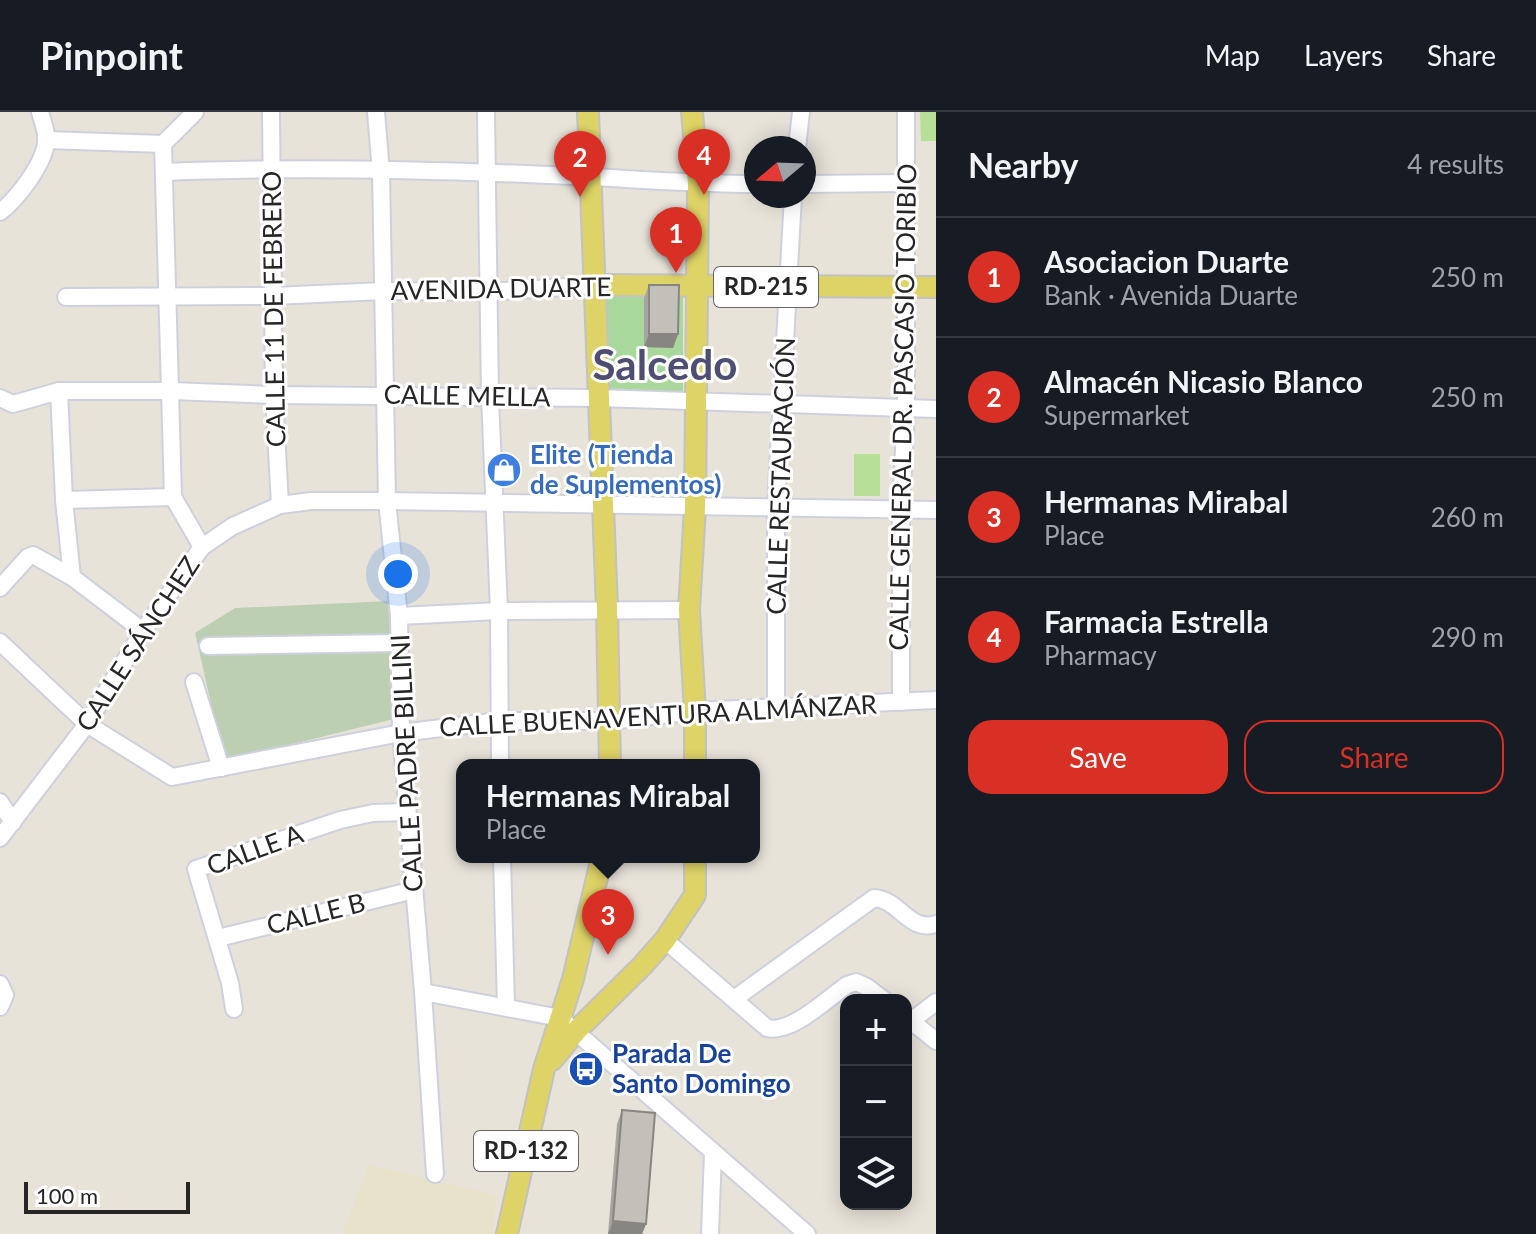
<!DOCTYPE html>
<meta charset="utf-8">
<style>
:root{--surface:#171b24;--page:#20242c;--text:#f1f3f6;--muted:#9ea1a6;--line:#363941;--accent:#d93025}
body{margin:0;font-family:Lato,sans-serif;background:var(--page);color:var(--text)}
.controls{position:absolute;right:24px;bottom:24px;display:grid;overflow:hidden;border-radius:16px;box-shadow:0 4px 20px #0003}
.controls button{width:72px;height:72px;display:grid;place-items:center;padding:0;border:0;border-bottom:2px solid var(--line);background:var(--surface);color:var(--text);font:40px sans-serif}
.compass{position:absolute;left:744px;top:24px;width:72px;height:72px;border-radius:50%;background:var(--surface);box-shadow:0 4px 20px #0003;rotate:251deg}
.scale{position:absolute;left:24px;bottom:20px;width:166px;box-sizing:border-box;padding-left:8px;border:4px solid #262626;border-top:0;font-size:22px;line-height:28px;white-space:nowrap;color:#262626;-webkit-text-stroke:6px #fff;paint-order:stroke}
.you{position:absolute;left:398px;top:462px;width:28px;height:28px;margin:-20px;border:6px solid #fff;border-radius:50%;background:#1a73e8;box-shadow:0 0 0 12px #1a73e833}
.badge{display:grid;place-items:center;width:52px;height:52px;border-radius:50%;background:var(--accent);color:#fff;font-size:26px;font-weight:700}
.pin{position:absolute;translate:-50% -66px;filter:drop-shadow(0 2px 4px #0008)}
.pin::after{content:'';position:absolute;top:42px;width:28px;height:24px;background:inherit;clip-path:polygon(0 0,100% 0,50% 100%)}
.popup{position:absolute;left:456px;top:647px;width:304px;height:104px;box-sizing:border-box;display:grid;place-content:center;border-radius:16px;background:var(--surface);filter:drop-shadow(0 2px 6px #0005);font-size:26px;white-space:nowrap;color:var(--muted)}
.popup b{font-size:30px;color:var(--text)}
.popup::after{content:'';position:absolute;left:50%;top:100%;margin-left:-16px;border:16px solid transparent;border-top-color:var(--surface)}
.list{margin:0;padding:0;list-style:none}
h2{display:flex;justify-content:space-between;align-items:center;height:104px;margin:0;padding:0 32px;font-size:34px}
h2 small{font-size:26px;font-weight:400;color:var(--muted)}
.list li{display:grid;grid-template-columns:52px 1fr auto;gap:24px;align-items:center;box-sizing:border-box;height:120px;padding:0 32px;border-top:2px solid var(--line)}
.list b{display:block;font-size:30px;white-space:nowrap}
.list p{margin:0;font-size:26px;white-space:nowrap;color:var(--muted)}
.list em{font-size:26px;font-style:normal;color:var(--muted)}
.actions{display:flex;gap:16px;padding:24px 32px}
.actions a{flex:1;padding:18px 0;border:2px solid var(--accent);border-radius:24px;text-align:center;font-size:28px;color:var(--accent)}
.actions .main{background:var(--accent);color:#fff}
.icon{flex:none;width:44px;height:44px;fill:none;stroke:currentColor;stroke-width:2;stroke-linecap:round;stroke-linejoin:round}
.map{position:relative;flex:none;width:936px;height:1122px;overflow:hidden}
header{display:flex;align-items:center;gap:48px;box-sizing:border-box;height:112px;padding:0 40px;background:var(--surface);border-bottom:2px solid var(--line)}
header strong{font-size:38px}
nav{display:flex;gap:44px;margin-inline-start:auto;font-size:28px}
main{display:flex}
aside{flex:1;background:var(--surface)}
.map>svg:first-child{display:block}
.education{fill:#e8e2ca}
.green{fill:#a8d89c}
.cemetery{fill:#bdcfb3}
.pitch{fill:#b7df98}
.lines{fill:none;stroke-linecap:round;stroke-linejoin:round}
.minor-casing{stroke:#cfd0de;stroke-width:20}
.major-casing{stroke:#c2c2c2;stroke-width:24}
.minor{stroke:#fff;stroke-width:16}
.major{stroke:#ded367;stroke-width:20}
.wall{fill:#a8a59f}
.shaded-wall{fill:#888682}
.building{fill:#c3c0b9;stroke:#888682;stroke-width:2}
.labels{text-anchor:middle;stroke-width:6;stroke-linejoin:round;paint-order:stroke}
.shield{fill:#fff;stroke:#676767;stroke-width:2}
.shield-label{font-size:24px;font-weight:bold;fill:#262626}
.street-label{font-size:26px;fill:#262626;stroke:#fff}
.shop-label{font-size:26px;font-weight:bold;fill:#366cbe;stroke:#fff;text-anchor:start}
.transit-label{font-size:26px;font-weight:bold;fill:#164399;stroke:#fff;text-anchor:start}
.town-label{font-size:42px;font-weight:bold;fill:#4d4e71;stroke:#fff}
</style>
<header>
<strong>Pinpoint</strong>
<nav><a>Map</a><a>Layers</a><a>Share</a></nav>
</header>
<main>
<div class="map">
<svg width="936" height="1122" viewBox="0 0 936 1122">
<rect width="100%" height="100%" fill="#e8e3d9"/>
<polygon class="education" points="369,1053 496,1083 494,1122 342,1122"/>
<polygon class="green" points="602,183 644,183 645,235 674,184 683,184 683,280 602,279"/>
<polygon class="cemetery" points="390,489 394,607 224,649 195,521 235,496"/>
<g class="pitch">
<polygon points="920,0 936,0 936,29 921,29"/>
<rect x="854" y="342" width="26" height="42"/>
</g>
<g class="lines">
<g class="minor-casing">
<g id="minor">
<polyline points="271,0 274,283 280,393"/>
<polyline points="376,0 381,60 387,389 399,504 401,621 423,880 435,1062"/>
<polyline points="486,0 490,285 499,499 500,653"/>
<polyline points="47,28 163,32"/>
<polyline points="163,32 173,385 202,435"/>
<polyline points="163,32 195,0"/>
<polyline points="797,36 801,0"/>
<path d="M165 60C307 54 450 58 592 65 647 68 701 72 756 72"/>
<polyline points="804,72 906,71"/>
<path d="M0 100C17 87 48 48 46 25 46 17 42 8 40 0"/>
<polyline points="66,185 273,184 383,179 488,180 596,173"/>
<polyline points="59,279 64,388 72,465 143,519"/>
<polyline points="0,286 13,292 59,279 171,279 274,283 598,286 936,297"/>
<polyline points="64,388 173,385"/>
<polyline points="0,476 28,445 33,443 72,465"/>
<polyline points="399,504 499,499 689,498"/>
<polyline points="0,530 87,612 172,665 401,621 499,609 610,609 695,599 936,588"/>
<polyline points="208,534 399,531"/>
<polyline points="194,570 221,656"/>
<polyline points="901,590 901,398 906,298 906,0"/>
<polyline points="776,596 776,394 793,84"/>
<polyline points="0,690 13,710"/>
<polyline points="0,726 87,612 143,519 202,435 233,414 280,393 311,389 387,389 936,398"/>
<polyline points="502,745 506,894"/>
<polyline points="218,826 414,778"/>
<path d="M665 828 767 916C791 922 827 887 847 873L856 870 867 875 884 888"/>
<polyline points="0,872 5,883 0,895"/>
<polyline points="423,880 560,906 807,1122"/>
<path d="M734 887 874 786C899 787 909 821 936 812"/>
<polyline points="234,897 230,871 196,757 340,708 373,701 407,700"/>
<polyline points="906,905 936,929"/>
<polyline points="911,909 936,890"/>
<polyline points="710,1122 713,1040"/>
</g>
</g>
<g class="major-casing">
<g id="major">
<polyline points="588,0 607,497 610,653"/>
<polyline points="692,0 698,72 695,396 689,498 695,599 695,653"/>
<polyline points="596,173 936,175"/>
<polyline points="552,948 576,919 642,854 665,828 695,783 695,745"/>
<polyline points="507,1122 544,957 573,867 602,745"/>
</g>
</g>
<use href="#minor" class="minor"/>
<use href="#major" class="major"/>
</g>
<g class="wall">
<polygon points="649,173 678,222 673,236 644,235 644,186"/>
<polygon points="622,998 646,1112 642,1122 608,1122 617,1012"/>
</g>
<g class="shaded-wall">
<polygon points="649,222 678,222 673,236 644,235"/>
<polygon points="613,1109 646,1112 642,1122 608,1122"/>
</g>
<g class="building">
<polygon points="649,173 679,173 678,222 649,222"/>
<polygon points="622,998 655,1001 646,1112 613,1109"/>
</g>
<defs>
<g id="shop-disc" transform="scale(1.8)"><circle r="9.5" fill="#3f7fe0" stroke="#fff"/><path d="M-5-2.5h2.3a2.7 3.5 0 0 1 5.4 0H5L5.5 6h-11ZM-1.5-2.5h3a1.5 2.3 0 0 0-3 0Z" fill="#fff"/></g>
<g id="bus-disc" transform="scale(1.8)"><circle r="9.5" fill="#1a4fb4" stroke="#fff"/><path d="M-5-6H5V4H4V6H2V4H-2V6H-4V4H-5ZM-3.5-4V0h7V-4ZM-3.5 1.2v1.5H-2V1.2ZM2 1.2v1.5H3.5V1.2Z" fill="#fff"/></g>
</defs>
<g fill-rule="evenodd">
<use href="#shop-disc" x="504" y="358"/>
<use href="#bus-disc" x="586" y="957"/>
</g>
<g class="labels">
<g class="shield">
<rect x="714" y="155" width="104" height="40" rx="6"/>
<rect x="474" y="1019" width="104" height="40" rx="6"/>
</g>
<g class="shield-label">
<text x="766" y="183">RD-215</text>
<text x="526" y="1047">RD-132</text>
</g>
<g class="street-label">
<text transform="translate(501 177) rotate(-1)" y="9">AVENIDA DUARTE</text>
<text transform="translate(274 197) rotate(-91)" y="9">CALLE 11 DE FEBRERO</text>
<text transform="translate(467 284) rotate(1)" y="9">CALLE MELLA</text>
<text transform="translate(903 295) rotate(-89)" y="9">CALLE GENERAL DR. PASCASIO TORIBIO</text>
<text transform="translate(781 364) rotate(-88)" y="9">CALLE RESTAURACIÓN</text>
<text transform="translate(138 532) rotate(-57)" y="9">CALLE SÁNCHEZ</text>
<text transform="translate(658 604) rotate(-3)" y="9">CALLE BUENAVENTURA ALMÁNZAR</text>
<text transform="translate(407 651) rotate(-93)" y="9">CALLE PADRE BILLINI</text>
<text transform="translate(255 738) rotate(-20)" y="9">CALLE A</text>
<text transform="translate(316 802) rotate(-14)" y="9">CALLE B</text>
</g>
<g class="shop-label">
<text x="530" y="352">Elite (Tienda<tspan x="530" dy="30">de Suplementos)</tspan></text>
</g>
<g class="transit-label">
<text x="612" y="951">Parada De<tspan x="612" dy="30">Santo Domingo</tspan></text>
</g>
<g class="town-label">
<text x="665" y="268">Salcedo</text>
</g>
</g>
</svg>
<div class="controls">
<button>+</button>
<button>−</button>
<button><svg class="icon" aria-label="layers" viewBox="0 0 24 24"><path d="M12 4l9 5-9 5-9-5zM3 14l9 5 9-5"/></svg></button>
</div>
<svg class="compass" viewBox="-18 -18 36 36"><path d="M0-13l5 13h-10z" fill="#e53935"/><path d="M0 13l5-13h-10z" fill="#9ea1a6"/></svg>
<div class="scale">100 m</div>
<div class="you"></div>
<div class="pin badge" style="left:676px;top:161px">1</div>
<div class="pin badge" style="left:580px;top:85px">2</div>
<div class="pin badge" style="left:608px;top:843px">3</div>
<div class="popup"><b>Hermanas Mirabal</b>Place</div>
<div class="pin badge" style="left:704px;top:83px">4</div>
</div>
<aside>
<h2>Nearby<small>4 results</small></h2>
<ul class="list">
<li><span class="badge">1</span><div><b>Asociacion Duarte</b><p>Bank · Avenida Duarte</p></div><em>250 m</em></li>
<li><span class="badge">2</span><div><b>Almacén Nicasio Blanco</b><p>Supermarket</p></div><em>250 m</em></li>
<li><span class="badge">3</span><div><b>Hermanas Mirabal</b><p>Place</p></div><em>260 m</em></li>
<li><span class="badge">4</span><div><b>Farmacia Estrella</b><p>Pharmacy</p></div><em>290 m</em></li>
</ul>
<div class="actions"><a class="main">Save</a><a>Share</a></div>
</aside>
</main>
